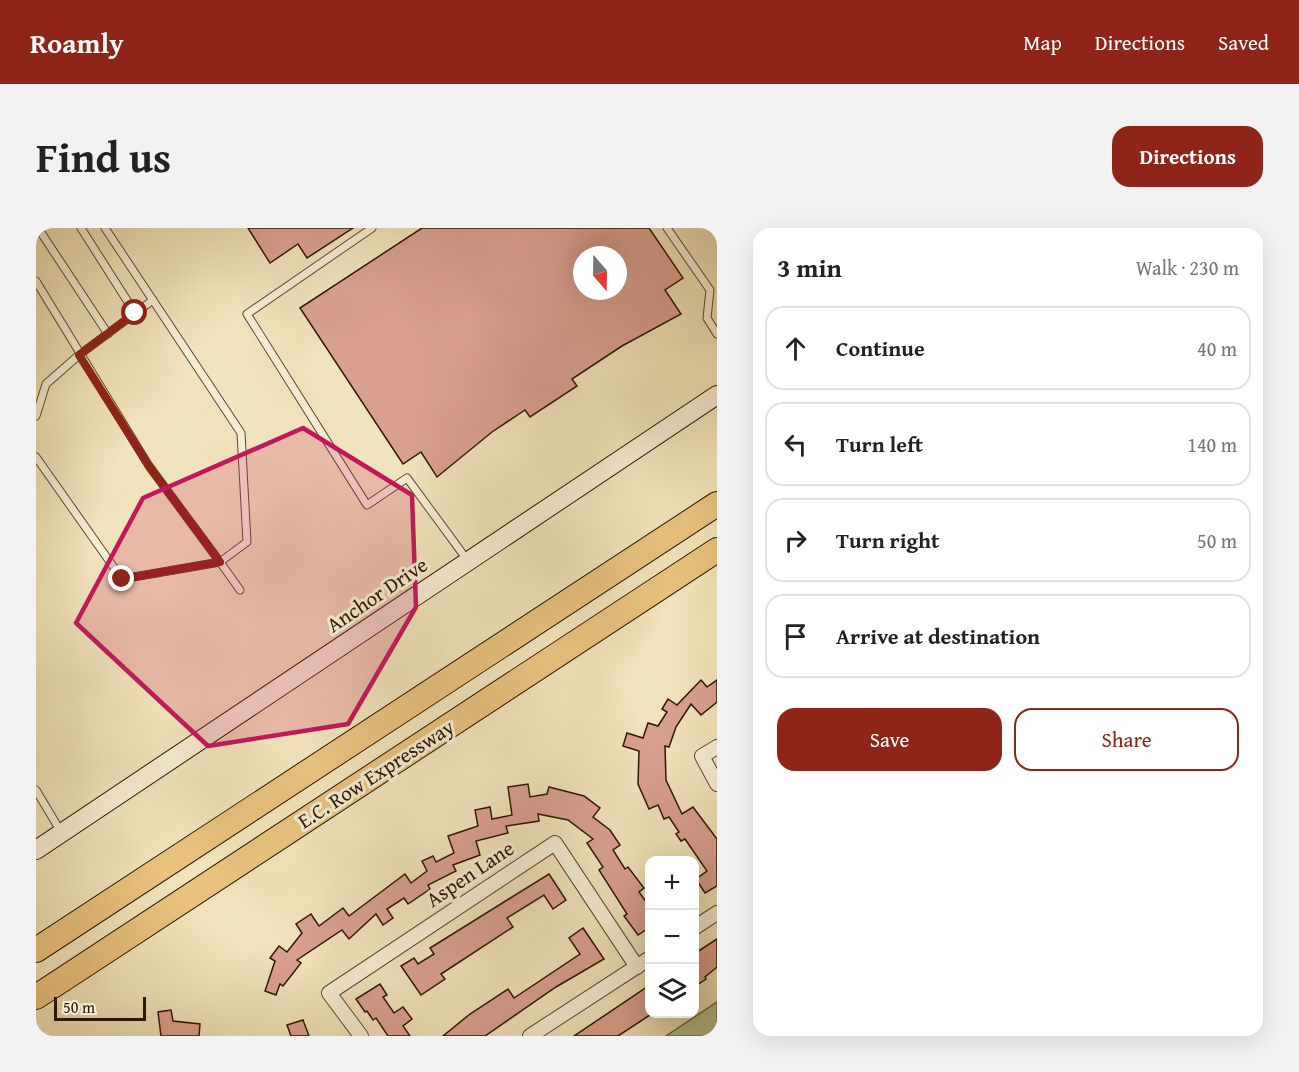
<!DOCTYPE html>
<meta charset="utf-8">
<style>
:root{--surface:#fff;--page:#f2f2f2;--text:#222;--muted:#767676;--line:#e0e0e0;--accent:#8f2418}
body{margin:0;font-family:"Gentium Book Plus",serif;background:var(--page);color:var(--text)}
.controls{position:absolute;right:18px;bottom:18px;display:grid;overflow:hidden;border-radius:12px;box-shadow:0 6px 24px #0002}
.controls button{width:54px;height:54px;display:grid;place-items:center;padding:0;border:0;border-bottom:2px solid var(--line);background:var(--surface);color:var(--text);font:30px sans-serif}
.compass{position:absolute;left:537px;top:18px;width:54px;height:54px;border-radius:50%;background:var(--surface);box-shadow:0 6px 24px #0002;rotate:160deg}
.scale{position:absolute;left:18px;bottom:15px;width:92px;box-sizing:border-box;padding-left:6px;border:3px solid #2e1603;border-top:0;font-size:16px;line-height:21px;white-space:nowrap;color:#2e1603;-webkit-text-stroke:4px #f6edd3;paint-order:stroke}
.stop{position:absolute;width:18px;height:18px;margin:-14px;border:4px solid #8f2418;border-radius:50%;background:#fff}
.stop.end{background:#8f2418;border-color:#fff;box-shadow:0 2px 6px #0008}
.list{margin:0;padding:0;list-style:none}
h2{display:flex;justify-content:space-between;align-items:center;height:78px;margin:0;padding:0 24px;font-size:26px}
h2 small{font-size:20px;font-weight:400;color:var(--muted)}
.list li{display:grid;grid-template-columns:39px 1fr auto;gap:18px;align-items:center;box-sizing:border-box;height:84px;margin:0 12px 12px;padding:0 12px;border:2px solid var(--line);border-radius:18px}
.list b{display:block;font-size:22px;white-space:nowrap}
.list em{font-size:20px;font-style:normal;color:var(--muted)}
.actions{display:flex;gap:12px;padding:18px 24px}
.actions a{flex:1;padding:14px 0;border:2px solid var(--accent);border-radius:18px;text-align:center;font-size:21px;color:var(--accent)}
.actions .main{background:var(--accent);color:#fff}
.icon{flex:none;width:33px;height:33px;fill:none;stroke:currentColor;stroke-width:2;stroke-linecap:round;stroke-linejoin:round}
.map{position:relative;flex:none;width:681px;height:808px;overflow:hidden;border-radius:18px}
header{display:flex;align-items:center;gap:36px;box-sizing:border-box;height:84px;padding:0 30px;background:var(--accent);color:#fff}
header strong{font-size:28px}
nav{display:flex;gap:33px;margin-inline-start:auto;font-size:21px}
.intro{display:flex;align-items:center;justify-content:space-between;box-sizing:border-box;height:144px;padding:0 36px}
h1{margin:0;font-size:42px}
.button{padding:15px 27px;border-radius:18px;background:var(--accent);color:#fff;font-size:21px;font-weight:700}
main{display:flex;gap:36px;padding:0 36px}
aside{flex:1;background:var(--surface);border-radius:18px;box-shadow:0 6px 24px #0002}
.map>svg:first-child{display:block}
.green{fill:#b7c492;stroke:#726d4a;stroke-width:1.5}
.building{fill:#d9a08f;stroke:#2e1603;stroke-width:1.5;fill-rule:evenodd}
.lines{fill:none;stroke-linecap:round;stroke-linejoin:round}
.lane-casing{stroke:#5f4931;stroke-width:9}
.street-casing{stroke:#5f4931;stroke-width:16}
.secondary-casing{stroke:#2e1603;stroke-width:20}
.highway-casing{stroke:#2e1603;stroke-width:26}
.lane{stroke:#f6edd3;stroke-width:7}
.street{stroke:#f6edd3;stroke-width:14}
.secondary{stroke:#f6edd3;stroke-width:18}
.highway{stroke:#e8c27e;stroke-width:24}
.route{stroke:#8f2418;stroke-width:8}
.marked{fill:#c2185b;fill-opacity:0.2;stroke:#c2185b;stroke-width:4.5;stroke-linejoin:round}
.labels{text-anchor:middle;stroke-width:6;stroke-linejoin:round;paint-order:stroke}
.street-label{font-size:21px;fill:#2e1603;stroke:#f6edd3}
</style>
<header>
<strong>Roamly</strong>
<nav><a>Map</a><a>Directions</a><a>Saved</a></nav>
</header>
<div class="intro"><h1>Find us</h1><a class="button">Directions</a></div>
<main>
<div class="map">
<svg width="681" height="808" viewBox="0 0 681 808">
<rect width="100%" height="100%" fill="#f1e3bb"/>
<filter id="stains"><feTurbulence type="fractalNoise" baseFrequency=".00333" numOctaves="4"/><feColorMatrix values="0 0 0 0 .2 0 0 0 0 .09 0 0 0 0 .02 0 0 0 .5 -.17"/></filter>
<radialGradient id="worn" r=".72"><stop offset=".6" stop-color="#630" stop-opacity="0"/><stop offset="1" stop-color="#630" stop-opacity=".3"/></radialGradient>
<polygon class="green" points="681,774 681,808 630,808"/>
<g class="building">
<polygon points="212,0 317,0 271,30 262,16 234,35"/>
<path d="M386 0H613L647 50 629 62 645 86 586 118 536 151 541 158 494 189 489 182 456 204 401 249 385 224 367 236 264 80ZM546 27H582V63H546Z"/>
<polygon points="665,452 671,459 681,452 681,474 665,487 655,476 640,499 633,519 629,518 630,552 646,586 657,579 681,611 681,658 669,665 660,651 671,643 649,611 645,613 640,606 643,604 633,589 628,591 622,577 613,581 602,556 603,523 587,518 591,505 607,510 612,495 622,498 631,484 626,481 632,471 641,477"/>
<polygon points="492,556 494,569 511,566 513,559 548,568 564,580 557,589 574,602 584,617 577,622 589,641 592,639 608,660 603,664 614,679 614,699 602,707 588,688 591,686 563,642 567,639 551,615 557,611 532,592 502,586 503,593 470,598 472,605 440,613 444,627 417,637 420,643 392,657 394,661 372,676 368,670 351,681 357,690 347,697 340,686 313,711 306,702 261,732 265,735 247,758 244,756 240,767 229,763 239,733 234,730 243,718 251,724 266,705 260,696 275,686 283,698 307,680 313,688 369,646 375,655 391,643 386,633 397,628 400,634 418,625 412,608 442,598 439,582 454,579 456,591 476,587 472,559"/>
<polygon points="513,646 530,672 517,681 508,667 471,690 477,699 405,746 409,751 385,767 365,738 378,730 382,736 398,726 394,720"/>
<polygon points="547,700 568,731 520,759 449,808 407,808 434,786 472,761 478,770 544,726 533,710"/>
<polygon points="681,711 681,739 669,749 670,751 658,759 658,726"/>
<polygon points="344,756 351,767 347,769 358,785 367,779 376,791 367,798 374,808 352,808 340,790 337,792 331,783 329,784 320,771"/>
<polygon points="614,757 614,787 582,808 538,808"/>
<polygon points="135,782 137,793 164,796 163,808 125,808 122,784"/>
<polygon points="267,792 273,808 255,808 251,797"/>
</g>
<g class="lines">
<g class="lane-casing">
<g id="lane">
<polyline points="2,0 72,106"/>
<polyline points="45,0 99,85"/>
<polyline points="336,0 211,86 331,277 371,250 432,333"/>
<polyline points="631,0 674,62 671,90 681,106"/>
<polyline points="0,53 113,238 184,334 211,314 205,205 69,0"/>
<polyline points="0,188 10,156 43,127 117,72"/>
<polyline points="0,229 86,351 184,334 204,362"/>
<polyline points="0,562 25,604"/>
</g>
</g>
<g class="street-casing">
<g id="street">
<polyline points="681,519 666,528 681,556"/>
<polyline points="658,700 681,685"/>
<polyline points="325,808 293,765 519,615 601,739"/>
<polyline points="494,808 614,730"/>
</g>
</g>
<g class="secondary-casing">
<polyline id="secondary" points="0,622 681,167"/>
</g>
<g class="highway-casing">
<g id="highway">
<polyline points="0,722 681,276"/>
<polyline points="0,769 681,322"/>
</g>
</g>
<use href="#lane" class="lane"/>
<use href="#street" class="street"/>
<use href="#secondary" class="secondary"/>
<use href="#highway" class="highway"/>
</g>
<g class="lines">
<polyline class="route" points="86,351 184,334 113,238 43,127 99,85"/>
</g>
<path class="marked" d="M267 200 376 267 380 379 312 496 172 518 40 395 107 270Z"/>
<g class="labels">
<g class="street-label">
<text transform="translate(341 367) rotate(-34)" y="7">Anchor Drive</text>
<text transform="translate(340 546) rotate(-33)" y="7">E.C. Row Expressway</text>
<text transform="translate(434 646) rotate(-34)" y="7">Aspen Lane</text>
</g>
</g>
<rect width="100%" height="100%" filter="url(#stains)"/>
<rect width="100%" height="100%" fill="url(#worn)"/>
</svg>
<div class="controls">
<button>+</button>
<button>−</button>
<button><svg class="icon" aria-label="layers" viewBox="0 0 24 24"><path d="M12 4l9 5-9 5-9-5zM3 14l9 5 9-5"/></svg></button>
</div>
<svg class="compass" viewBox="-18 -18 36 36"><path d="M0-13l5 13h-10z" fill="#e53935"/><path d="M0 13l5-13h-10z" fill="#767676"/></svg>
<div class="scale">50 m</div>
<div class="stop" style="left:99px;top:85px"></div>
<div class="stop end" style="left:86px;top:351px"></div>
</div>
<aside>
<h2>3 min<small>Walk · 230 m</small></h2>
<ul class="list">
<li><svg class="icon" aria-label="ahead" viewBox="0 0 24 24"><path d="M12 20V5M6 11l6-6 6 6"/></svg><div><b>Continue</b></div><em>40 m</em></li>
<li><svg class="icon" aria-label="left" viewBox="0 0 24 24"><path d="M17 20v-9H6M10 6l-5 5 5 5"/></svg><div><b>Turn left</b></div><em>140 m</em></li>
<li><svg class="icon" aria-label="right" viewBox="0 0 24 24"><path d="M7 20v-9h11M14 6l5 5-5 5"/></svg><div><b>Turn right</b></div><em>50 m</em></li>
<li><svg class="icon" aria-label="arrive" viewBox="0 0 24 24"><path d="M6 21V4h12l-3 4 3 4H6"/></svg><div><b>Arrive at destination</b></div></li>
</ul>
<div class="actions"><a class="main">Save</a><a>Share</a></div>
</aside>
</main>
